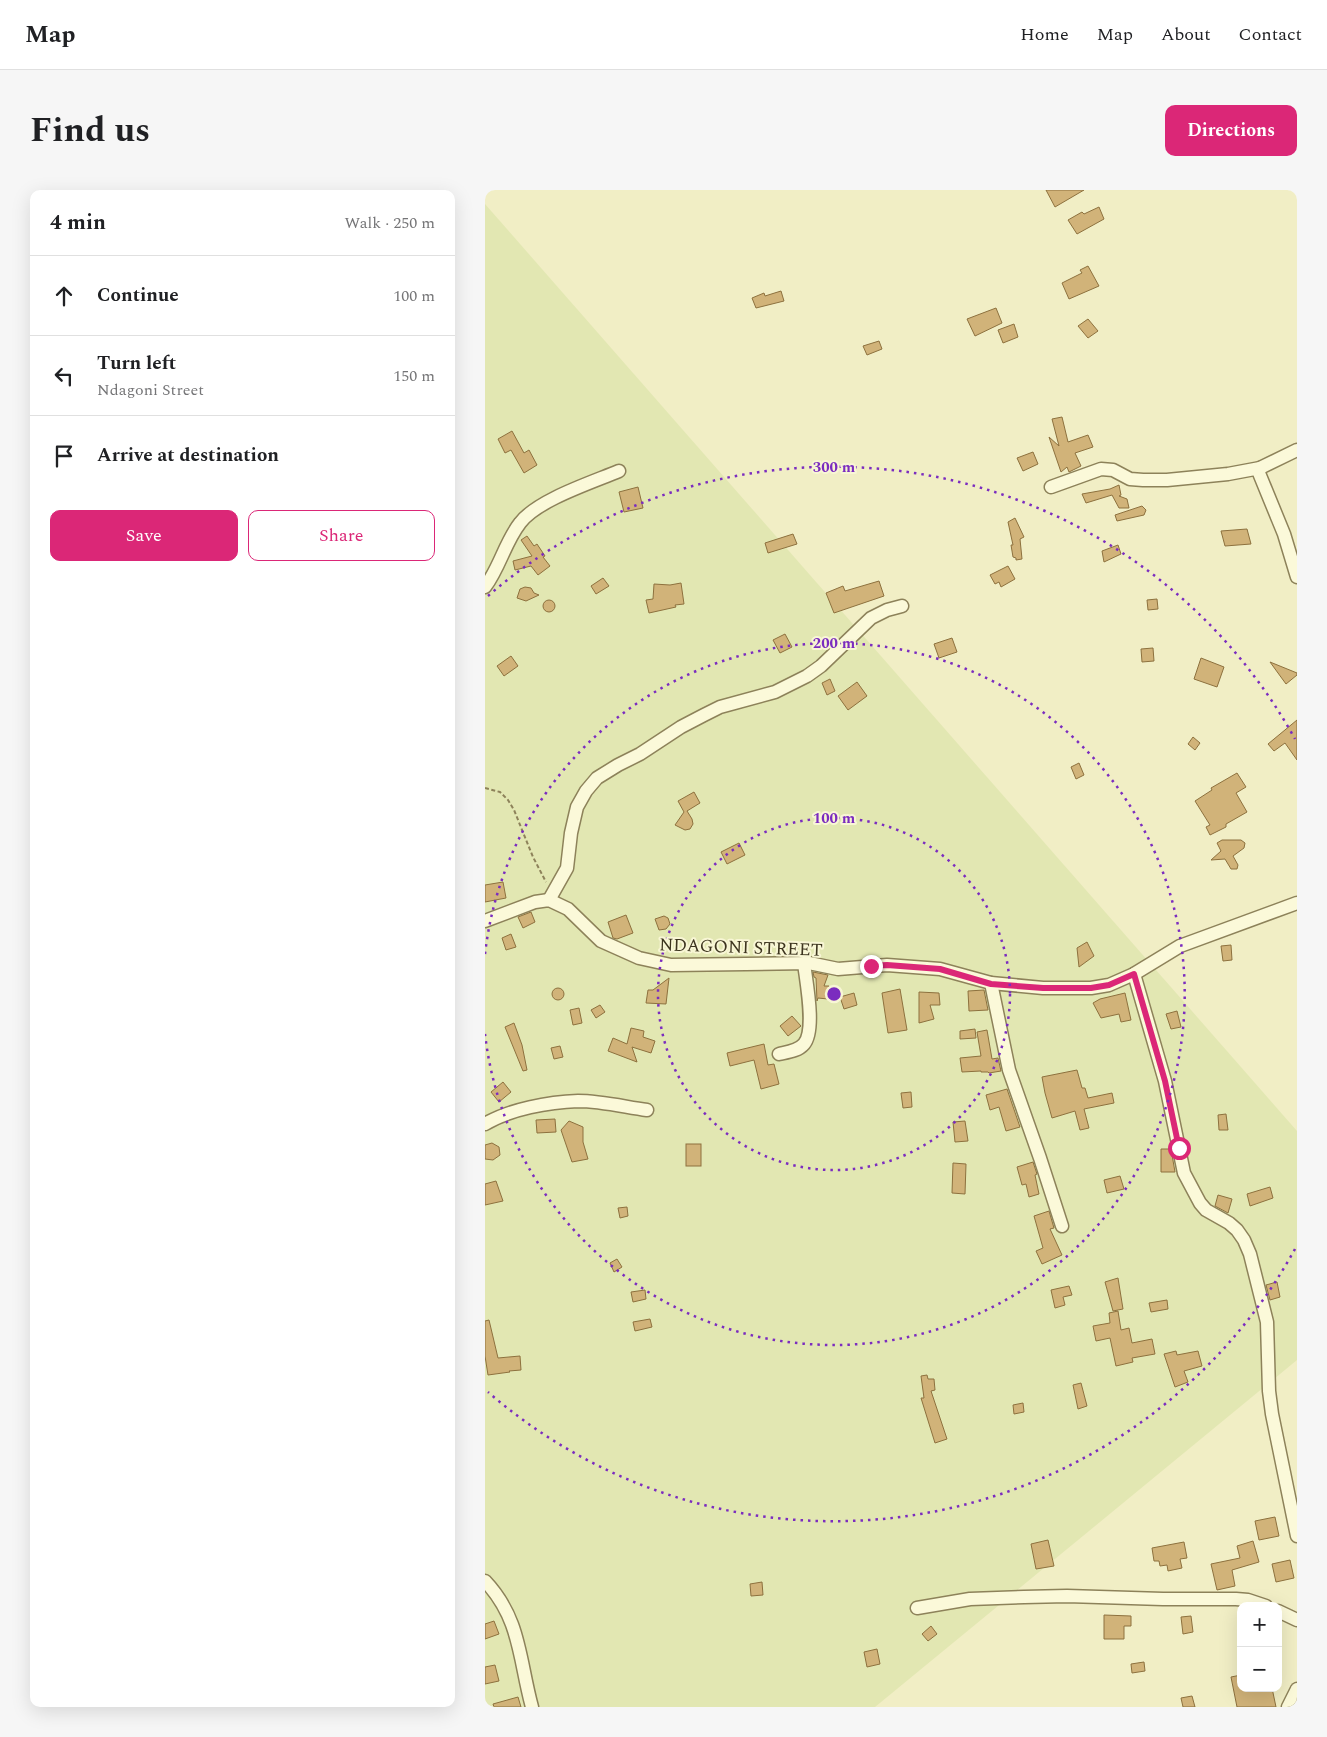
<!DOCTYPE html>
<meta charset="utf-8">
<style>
:root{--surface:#fff;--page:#f6f6f6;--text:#202124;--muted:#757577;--line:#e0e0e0;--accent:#db2777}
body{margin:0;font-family:Spectral,serif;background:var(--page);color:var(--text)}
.controls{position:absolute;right:15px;bottom:15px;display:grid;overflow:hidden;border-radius:10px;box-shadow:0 5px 20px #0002}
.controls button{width:45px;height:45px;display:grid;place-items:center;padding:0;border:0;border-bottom:1px solid var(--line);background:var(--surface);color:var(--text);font:25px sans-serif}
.stop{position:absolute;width:15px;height:15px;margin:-11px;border:4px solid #db2777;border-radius:50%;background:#fff}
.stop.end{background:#db2777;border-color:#fff;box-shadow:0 1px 5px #0008}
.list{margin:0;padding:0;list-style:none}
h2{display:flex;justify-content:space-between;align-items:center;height:65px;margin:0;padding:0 20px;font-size:21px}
h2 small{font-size:16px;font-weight:400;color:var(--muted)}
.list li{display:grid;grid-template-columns:32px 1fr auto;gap:15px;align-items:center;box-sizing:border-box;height:80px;padding:0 20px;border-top:1px solid var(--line)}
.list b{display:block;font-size:19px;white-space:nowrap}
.list p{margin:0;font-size:16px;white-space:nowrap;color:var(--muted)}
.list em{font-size:16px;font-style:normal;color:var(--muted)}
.actions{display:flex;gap:10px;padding:15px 20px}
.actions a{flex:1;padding:11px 0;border:1px solid var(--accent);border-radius:10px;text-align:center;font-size:18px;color:var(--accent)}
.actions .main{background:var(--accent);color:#fff}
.icon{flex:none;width:28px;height:28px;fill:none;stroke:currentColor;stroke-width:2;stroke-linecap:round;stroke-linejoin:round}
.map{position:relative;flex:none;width:812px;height:1517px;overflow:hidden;border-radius:10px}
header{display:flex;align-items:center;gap:30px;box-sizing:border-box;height:70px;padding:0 25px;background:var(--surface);border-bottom:1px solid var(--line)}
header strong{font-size:24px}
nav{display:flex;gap:28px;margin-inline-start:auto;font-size:18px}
.intro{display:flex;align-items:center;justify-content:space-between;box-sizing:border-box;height:120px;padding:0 30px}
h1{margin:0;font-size:35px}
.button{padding:12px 22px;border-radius:10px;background:var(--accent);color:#fff;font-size:18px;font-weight:700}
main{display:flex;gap:30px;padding:0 30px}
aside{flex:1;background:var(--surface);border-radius:10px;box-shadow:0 5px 20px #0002}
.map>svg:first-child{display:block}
.farmland{fill:#e2e7b2}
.building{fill:#d1b379;stroke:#8d713e}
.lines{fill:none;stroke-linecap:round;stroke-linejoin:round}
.minor-casing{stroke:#8d825a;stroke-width:15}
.path{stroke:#8d825a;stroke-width:2;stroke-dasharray:4 2.5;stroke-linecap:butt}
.minor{stroke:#fbf9d9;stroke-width:12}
.route{stroke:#db2777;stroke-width:6}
.ring{fill:none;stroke:#7b2cbf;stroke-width:2.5;stroke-dasharray:2.5 5}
.labels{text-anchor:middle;stroke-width:4;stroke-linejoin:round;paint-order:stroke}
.street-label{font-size:18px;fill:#3c341e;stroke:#f8f6d5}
.centre{fill:#7b2cbf;stroke:#f8f6d5;stroke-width:2.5}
.ring-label{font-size:15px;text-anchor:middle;font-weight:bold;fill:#7b2cbf;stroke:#f8f6d5;stroke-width:4;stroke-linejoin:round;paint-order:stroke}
</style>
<header>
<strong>Map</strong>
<nav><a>Home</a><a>Map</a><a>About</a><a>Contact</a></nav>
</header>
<div class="intro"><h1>Find us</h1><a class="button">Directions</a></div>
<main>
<aside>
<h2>4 min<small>Walk · 250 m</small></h2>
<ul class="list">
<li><svg class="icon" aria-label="ahead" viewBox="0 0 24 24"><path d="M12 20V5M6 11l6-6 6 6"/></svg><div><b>Continue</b></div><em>100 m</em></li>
<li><svg class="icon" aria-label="left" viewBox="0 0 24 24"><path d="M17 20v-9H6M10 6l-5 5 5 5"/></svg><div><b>Turn left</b><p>Ndagoni Street</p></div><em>150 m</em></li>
<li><svg class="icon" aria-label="arrive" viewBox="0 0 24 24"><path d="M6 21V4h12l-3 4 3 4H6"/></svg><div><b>Arrive at destination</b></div></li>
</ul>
<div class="actions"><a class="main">Save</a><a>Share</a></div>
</aside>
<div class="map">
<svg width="812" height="1517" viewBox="0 0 812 1517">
<rect width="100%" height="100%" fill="#f1eec5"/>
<polygon class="farmland" points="0,14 812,941 812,1170 390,1517 0,1517"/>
<g class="building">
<polygon points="561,0 599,0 570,17"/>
<polygon points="614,17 619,29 592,44 583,30 597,22 599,24"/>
<polygon points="603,76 614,96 584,109 577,93 597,83 595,80"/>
<polygon points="296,101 299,111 271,118 267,108 279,103 280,106"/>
<polygon points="511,118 517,133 490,146 482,129"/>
<polygon points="603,129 613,141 603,148 593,136"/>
<polygon points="529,134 533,147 518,153 513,140"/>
<polygon points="394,151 397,159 382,165 378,156"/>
<polygon points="577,227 583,252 603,245 608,257 590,263 596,276 584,282 582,277 576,282 564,247 574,256 567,229"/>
<polygon points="27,241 39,263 44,260 52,275 39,283 26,260 20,263 13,249"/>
<polygon points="548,262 553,274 538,281 532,268"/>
<polygon points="634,295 636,305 634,306 642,309 644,318 634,318 627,305 601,313 597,304 625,299"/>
<polygon points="153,297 158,318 139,322 134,302"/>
<polygon points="657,316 661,320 659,325 632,331 630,325"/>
<polygon points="530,328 539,347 535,349 537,369 531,370 531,368 528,367 526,355 528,355 523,332"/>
<polygon points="762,339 766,354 740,356 736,341"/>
<polygon points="308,344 312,354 283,363 280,353"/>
<polygon points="42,346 49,356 52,354 60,366 58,367 65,376 53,385 46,376 30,380 28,371 47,366 36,350"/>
<polygon points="633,355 636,364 619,372 617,361"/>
<polygon points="523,376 530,389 516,397 514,392 510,394 505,385"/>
<polygon points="118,388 124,396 111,404 106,396"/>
<polygon points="394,391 399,406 349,423 341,403 358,396 360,401"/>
<polygon points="196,393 199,414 190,415 191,417 164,423 161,410 168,409 169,394 185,395"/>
<polygon points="40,397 46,398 49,403 54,405 41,411 32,408 35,399"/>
<polygon points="672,409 673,419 663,420 662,410"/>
<circle cx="64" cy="416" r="6"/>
<polygon points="300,444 307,457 295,463 288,450"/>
<polygon points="467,448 472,462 454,468 449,454"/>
<polygon points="668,458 669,471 657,472 656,459"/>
<polygon points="26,466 33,476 19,486 12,476"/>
<polygon points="716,468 739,477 732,497 709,489"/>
<polygon points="785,472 812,483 812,485 801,494"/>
<polygon points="345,489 350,501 342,505 337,493"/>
<polygon points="372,492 382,506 363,520 353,506"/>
<polygon points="812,530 812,570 800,553 789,561 783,554"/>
<polygon points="708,547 715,553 710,560 703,554"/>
<polygon points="594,573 599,585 591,589 586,577"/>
<polygon points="752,583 761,597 751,603 762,622 741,634 741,637 725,645 721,637 725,635 710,611 727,600 726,598"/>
<polygon points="209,602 215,613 202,621 207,629 208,634 205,639 200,640 190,635 199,622 193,611"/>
<polygon points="737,650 756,650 760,653 759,658 748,666 753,675 752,679 746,679 740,669 726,670 736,661 732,653"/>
<polygon points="254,653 260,665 242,674 236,662"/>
<polygon points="18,692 21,708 0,712 0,695"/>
<polygon points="46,722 50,732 38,738 33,727"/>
<polygon points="141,725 148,743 132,749 128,748 123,732"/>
<polygon points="179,726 183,728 185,734 181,739 174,740 170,729"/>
<polygon points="26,744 31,757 21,760 17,748"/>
<polygon points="602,752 609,766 594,777 592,758"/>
<polygon points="746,755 747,770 738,771 736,756"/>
<polygon points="328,782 343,785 339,796 344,796 343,809 333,808 332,811 331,788 329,787"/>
<polygon points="184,788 181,814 161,813 163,800 168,800"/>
<circle cx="73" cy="804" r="6"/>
<polygon points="415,799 422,840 403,843 397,803"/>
<polygon points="499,800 503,820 484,821 483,801"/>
<polygon points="434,802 454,803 455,815 445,815 449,829 434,833"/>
<polygon points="369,803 372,815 359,819 355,807"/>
<polygon points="640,803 646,830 636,832 634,824 616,828 608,813 615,809"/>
<polygon points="115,815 120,822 111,828 106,820"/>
<polygon points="94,818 97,833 88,835 85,820"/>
<polygon points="692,821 696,837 686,839 681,824"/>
<polygon points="307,826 316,836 303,846 295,836"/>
<polygon points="29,833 37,855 42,880 38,881 20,837"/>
<polygon points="146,838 159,841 158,847 170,851 166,863 147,857 152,872 123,861 128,848 142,854"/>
<polygon points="490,839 491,848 475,849 475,841"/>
<polygon points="502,840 507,869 513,868 516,881 504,883 503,882 496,882 496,881 477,882 475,868 496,866 492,842"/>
<polygon points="279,854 283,875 289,874 294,894 276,899 269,870 245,876 242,863"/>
<polygon points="75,856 78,867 69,869 66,858"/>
<polygon points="592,880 597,898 600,898 603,908 627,903 629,913 599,919 604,938 595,940 590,921 567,928 560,903 557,887"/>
<polygon points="18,892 26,902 14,912 6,902"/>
<polygon points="522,899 535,937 521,941 514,917 505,920 501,905"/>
<polygon points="426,902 427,917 418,918 416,903"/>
<polygon points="741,924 743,940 734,940 733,925"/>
<polygon points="70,929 71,942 52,943 51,930"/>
<polygon points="84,931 98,937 98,952 103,969 87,972 76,940"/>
<polygon points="480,931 483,951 470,952 468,932"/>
<polygon points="7,953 14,957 15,965 8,970 0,969 0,955"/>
<rect x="201" y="954" width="15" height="22"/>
<polygon points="676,959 686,959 690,982 676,982"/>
<polygon points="548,972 552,984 550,985 554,1004 544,1007 541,994 537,995 532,977"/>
<polygon points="468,973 481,974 480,1004 467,1003"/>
<polygon points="635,986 639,999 622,1003 619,990"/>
<polygon points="11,991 18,1011 0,1015 0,994"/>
<polygon points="785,997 788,1008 765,1016 762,1004"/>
<polygon points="733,1005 747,1009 743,1023 730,1016"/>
<polygon points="142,1017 143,1026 135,1028 133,1018"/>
<polygon points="564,1021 569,1038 565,1039 577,1065 557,1074 551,1061 558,1058 549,1026"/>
<polygon points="132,1069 137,1077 129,1082 125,1073"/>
<polygon points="633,1088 638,1119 628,1121 620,1092"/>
<polygon points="792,1092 795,1107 785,1110 781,1095"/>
<polygon points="584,1096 587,1105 578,1107 580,1115 570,1118 566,1100"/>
<polygon points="160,1100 161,1109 148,1112 146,1102"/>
<polygon points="682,1110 683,1119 666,1122 664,1113"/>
<polygon points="633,1121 636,1140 644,1138 647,1153 667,1149 670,1164 647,1168 648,1172 631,1176 625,1148 611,1151 608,1136 625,1133 624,1123"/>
<polygon points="165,1129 167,1137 150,1141 148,1132"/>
<polygon points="4,1130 13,1168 35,1166 36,1180 24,1181 25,1182 3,1185 0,1166 0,1131"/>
<polygon points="691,1161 692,1165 713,1161 717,1176 699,1181 703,1192 690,1197 679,1164"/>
<polygon points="442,1185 443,1189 449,1189 450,1200 446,1201 462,1249 450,1253 436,1208 439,1208 436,1186"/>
<polygon points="596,1193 602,1216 593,1219 588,1195"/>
<polygon points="538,1213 539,1222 529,1224 528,1215"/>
<polygon points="790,1327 794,1346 774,1350 770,1331"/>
<polygon points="563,1350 569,1376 551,1379 546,1354"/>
<polygon points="768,1351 774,1372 747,1380 750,1396 732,1400 726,1374 755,1368 752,1356"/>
<polygon points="699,1352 702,1368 695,1369 697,1378 683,1381 682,1375 675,1376 674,1371 669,1371 667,1358"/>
<polygon points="805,1370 809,1388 791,1392 787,1374"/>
<polygon points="277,1392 278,1405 266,1406 265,1394"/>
<polygon points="619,1425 646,1426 646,1436 639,1436 639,1449 619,1449"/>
<polygon points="706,1426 708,1442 698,1444 696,1427"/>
<polygon points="9,1431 14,1444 0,1449 0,1434"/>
<polygon points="446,1436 452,1444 443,1451 437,1444"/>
<polygon points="392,1459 395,1474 382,1477 379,1462"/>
<polygon points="659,1472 660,1481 647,1483 646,1474"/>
<polygon points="10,1475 14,1491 0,1494 0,1477"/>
<polygon points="756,1485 756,1498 787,1498 791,1517 752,1517 746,1487"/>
<polygon points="707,1506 710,1517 698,1517 696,1508"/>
<polygon points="33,1507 36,1517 9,1517 8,1514"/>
</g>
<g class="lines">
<g class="minor-casing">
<g id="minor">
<polyline points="775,278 774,283 799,344 812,387"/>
<polyline points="566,297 616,279 628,280 645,289 658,290 682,290 743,284 775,278 812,260"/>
<path d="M0 397C15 377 20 352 35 333 52 310 108 292 134 281"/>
<polyline points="64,710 82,678 86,643 92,617 101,601 112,588 133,575 155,564 196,537 219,525 235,517 290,502 322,486 336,476 386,428 402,420 417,416"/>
<polyline points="0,731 50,712 64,710 83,719 116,751 154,768 186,775 324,773 353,779 402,775 455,779 506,793 558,798 606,798 624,795 649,784 695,756 812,713"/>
<polyline points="649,784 680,891 699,983 715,1013 721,1020 744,1033 752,1040 759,1050 765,1064 782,1132 784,1201 787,1224 812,1346"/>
<polyline points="506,793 524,880 555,968 577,1036"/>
<path d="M294 864C303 862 313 861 319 854 331 840 321 791 319 773"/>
<path d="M0 934C25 919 64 912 93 911 116 911 140 917 162 920"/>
<path d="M0 1391C36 1429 34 1470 47 1517"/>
<polyline points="432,1418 485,1409 539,1407 582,1406 678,1409 751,1409 763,1410 781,1416"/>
<polyline points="793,1421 812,1430"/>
<polyline points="803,1517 812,1499"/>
</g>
</g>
<polyline class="path" points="0,598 15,602 23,610 29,620 48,667 61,692"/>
<use href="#minor" class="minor"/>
</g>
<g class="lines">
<polyline class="route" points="386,776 402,775 455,779 506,794 558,798 606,798 624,795 649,784 680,891 694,958"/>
</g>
<g class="ring">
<circle cx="349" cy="804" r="176"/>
<path d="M0 764A351 351 0 1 1 0 844"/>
<path d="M810 1059A527 527 0 0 1 3 1202M3 406A527 527 0 0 1 810 549"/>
</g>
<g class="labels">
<g class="street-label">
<text transform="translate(256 757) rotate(2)" y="6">NDAGONI STREET</text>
</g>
</g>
<circle cx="349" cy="804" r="8" class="centre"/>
<g class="ring-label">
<text x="349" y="282">300 m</text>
<text x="349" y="458">200 m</text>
<text x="349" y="633">100 m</text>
</g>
</svg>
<div class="controls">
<button>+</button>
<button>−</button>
</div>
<div class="stop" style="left:694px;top:958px"></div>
<div class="stop end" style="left:386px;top:776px"></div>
</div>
</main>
